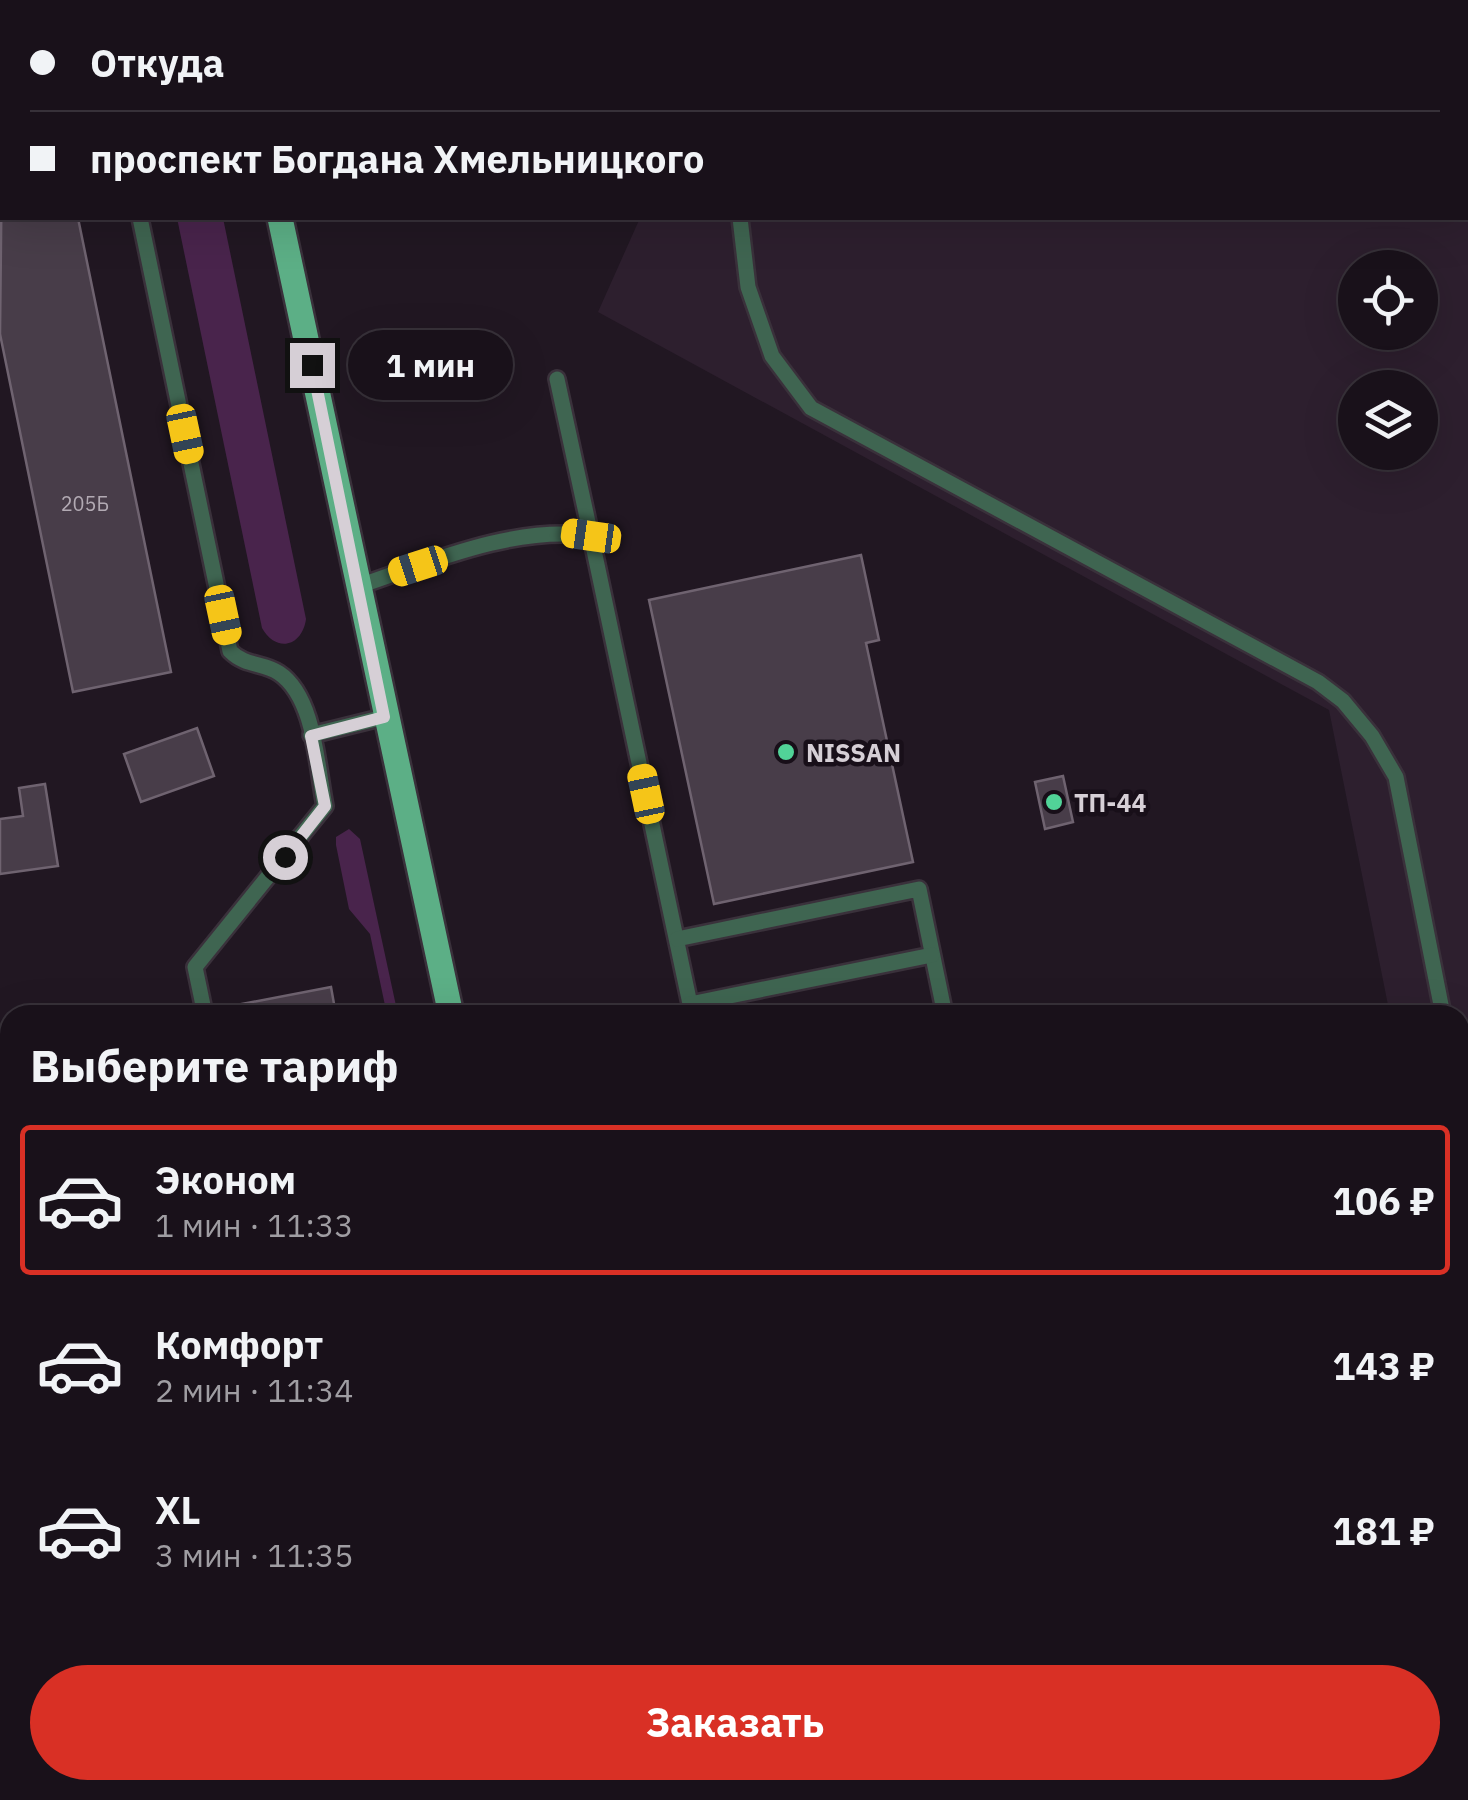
<!DOCTYPE html>
<html lang="ru">
<meta charset="utf-8">
<style>
:root{--surface:#19111a;--page:#261f27;--text:#f1f3f6;--muted:#9f9da2;--line:#373139;--accent:#d93025}
body{margin:0;font-family:"IBM Plex Sans",sans-serif;background:var(--page);color:var(--text);height:100vh;display:flex;flex-direction:column;font-size:38px;white-space:nowrap}
*{box-sizing:border-box;margin:0}
p{font-size:32px;color:var(--muted)}
.icon{flex:none;width:55px;height:55px;fill:none;stroke:currentColor;stroke-width:2;stroke-linecap:round;stroke-linejoin:round}
.map{position:relative;flex:1;overflow:hidden}
.panel{position:absolute;left:0px;top:1005px;width:1470px;height:795px;display:flex;flex-direction:column;background:var(--surface);border-radius:30px 30px 0 0;box-shadow:0 10px 40px #0002,0 0 0 2px var(--line)}
.panel>*{flex:none}
.guide{position:absolute;left:0px;top:0px;width:1470px;height:220px;box-shadow:0 10px 40px #0002,0 0 0 2px var(--line);display:grid;align-content:center;height:220px;padding:0 30px;background:var(--surface)}
.controls{position:absolute;left:1338px;top:250px;display:grid;gap:20px}
.controls a{display:grid;place-items:center;width:100px;height:100px;border-radius:50%;background:var(--surface);box-shadow:0 10px 40px #0002,0 0 0 2px var(--line);font-size:50px}
.end{position:absolute;width:45px;height:45px;margin:-22px;border:12px solid #d6cfd6;background:#111;box-shadow:0 0 0 5px #111}
.from{border-radius:50%}
.bubble{position:absolute;height:70px;border-radius:35px;background:var(--surface);box-shadow:0 10px 40px #0002,0 0 0 2px var(--line);font-size:32px;font-weight:700;line-height:70px;text-align:center}
.car{position:absolute;width:30px;height:60px;margin:-30px -15px;border-radius:12px;box-shadow:0 0 8px 2px #0007;background:linear-gradient(#f5c518 24%,#345 0 40%,#f5c518 0 76%,#345 0 86%,#f5c518 0)}
.guide b{display:flex;align-items:center;gap:35px;height:95px;font-size:38px}
.guide b+b{border-top:2px solid var(--line)}
.guide i{width:25px;height:25px;background:var(--text)}
ul{padding:0;list-style:none}
li{display:flex;align-items:center;gap:30px;height:150px;margin:0 20px 15px;padding:0 10px;border:5px solid transparent;border-radius:10px}
li div{flex:1}
li b{display:block;font-size:38px}
li em{font-style:normal;font-weight:700}
li.active{border-color:var(--accent)}
li>.icon{width:90px;height:90px;stroke-width:1.5}
h2{padding:0 30px;font-size:45px;line-height:120px}
.primary-button{display:flex;gap:20px;margin-top:auto;padding:20px 30px}
.primary-button a{flex:1;height:115px;border-radius:60px;background:var(--accent);color:#fff;font-size:40px;font-weight:700;line-height:115px;text-align:center}
.map>svg:first-child{display:block}
.built{fill:#2d1f2e;fill-rule:evenodd}
.green{fill:#49244c}
.building{fill:#483d49;stroke:#6f6370;stroke-width:2.5}
.lines{fill:none;stroke-linecap:round;stroke-linejoin:round}
.lane-casing{stroke:#3a313b;stroke-width:20}
.street-casing{stroke:#3a313b;stroke-width:30}
.primary-casing{stroke:#3a313b;stroke-width:30}
.lane{stroke:#3f6551;stroke-width:15}
.street{stroke:#3f6551;stroke-width:25}
.primary{stroke:#5caf86;stroke-width:25}
.route{stroke:#d6cfd6;stroke-width:12}
.poi-dot{fill:#51d398;stroke:#180f19;stroke-width:4}
.labels{text-anchor:middle;dominant-baseline:central;stroke-width:9;stroke-linejoin:round;paint-order:stroke}
.number-label{font-size:20px;fill:#b2aab3}
.poi-label{font-size:25px;font-weight:bold;fill:#d6cfd6;stroke:#180f19;text-anchor:start}
</style>
<div class="map">
<svg width="1468" height="1800" viewBox="0 0 1468 1800">
<rect width="100%" height="100%" fill="#211722"/>
<path class="built" d="M738 0H1468V1423L1460 1381V1015H1390L1329 710 598 312 640 218H1468V2ZM1355 268H1420V332H1355ZM1355 388H1420V452H1355Z"/>
<g class="green">
<path d="M177 218H223L306 619C302 647 276 653 262 628Z"/>
<polygon points="349,829 360,839 398,1015 387,1015 370,934 349,909 336,845 336,837"/>
</g>
<g class="building">
<polygon points="2,147 2,218 78,218 171,672 73,692 0,334"/>
<polygon points="861,555 879,640 866,643 913,862 714,904 649,600"/>
<polygon points="197,728 214,776 141,802 124,754"/>
<polygon points="1063,776 1073,822 1045,829 1035,782"/>
<polygon points="45,784 58,866 0,874 0,819 23,816 19,788"/>
<polygon points="331,987 336,1015 228,1015 226,1007"/>
<polygon points="79,1790 218,1790 220,1800 64,1800"/>
<polygon points="910,1790 1333,1790 1335,1798 915,1800"/>
</g>
<g class="lines">
<defs>
<g id="lane">
<polyline points="758,0 758,2"/>
<path d="M140 218 230 651C246 667 263 662 279 673 315 697 317 767 325 806L195 967 205 1015"/>
<polyline points="740,218 748,287 772,356 811,408 1318,682 1343,701 1372,736 1396,777 1443,1015"/>
<polyline points="557,379 591,536"/>
<path d="M359 586C430 562 515 525 591 536L690 1004 689 1015"/>
<polyline points="311,735 384,717"/>
<polyline points="677,939 919,889 945,1015"/>
<polyline points="690,1004 932,955"/>
<polyline points="1460,1109 1468,1151"/>
<polyline points="863,1790 865,1800"/>
<polyline points="677,1800 700,1800"/>
</g>
<polyline id="street" points="403,1800 411,1790"/>
<g id="primary">
<polyline points="234,0 234,2"/>
<polyline points="280,218 451,1015"/>
<polyline points="620,1790 622,1800"/>
</g>
</defs>
<use href="#lane" class="lane-casing"/>
<use href="#street" class="street-casing"/>
<use href="#primary" class="primary-casing"/>
<use href="#lane" class="lane"/>
<use href="#street" class="street"/>
<use href="#primary" class="primary"/>
</g>
<g class="lines">
<polyline class="route" points="285,857 325,806 311,736 384,717 312,365"/>
</g>
<g class="poi-dot">
<circle cx="786" cy="752" r="10"/>
<circle cx="1054" cy="802" r="10"/>
</g>
<g class="labels">
<g class="number-label">
<text x="85" y="503">205Б</text>
</g>
<g class="poi-label">
<text x="806" y="752">NISSAN</text>
<text x="1074" y="802">ТП-44</text>
</g>
</g>
</svg>
<div class="controls">
<a><svg class="icon" aria-label="locate" viewBox="0 0 24 24"><circle cx="12" cy="12" r="6"/><path d="M12 2v4M12 18v4M2 12h4M18 12h4"/></svg></a>
<a><svg class="icon" aria-label="layers" viewBox="0 0 24 24"><path d="M12 4l9 5-9 5-9-5zM3 14l9 5 9-5"/></svg></a>
</div>
<i class="end from" style="left:285px;top:857px"></i>
<i class="end" style="left:312px;top:365px"></i>
<div class="bubble" style="left:348px;top:330px;width:165px">1 мин</div>
<i class="car" style="left:185px;top:434px;rotate:168deg"></i>
<i class="car" style="left:591px;top:536px;rotate:278deg"></i>
<i class="car" style="left:418px;top:566px;rotate:252deg"></i>
<i class="car" style="left:223px;top:615px;rotate:168deg"></i>
<i class="car" style="left:646px;top:794px;rotate:348deg"></i>
<div class="guide">
<b><i class="from"></i>Откуда</b>
<b><i></i>проспект Богдана Хмельницкого</b>
</div>
<section class="panel">
<h2>Выберите тариф</h2>
<ul>
<li class="active"><svg class="icon" aria-label="car" viewBox="0 0 24 24"><path d="M5 17H2v-5l4-1 3-4h7l3 4 3 1v5h-3M9 17h6M6 11h13"/><circle cx="7" cy="17" r="2"/><circle cx="17" cy="17" r="2"/></svg><div><b>Эконом</b><p>1 мин · 11:33</p></div><em>106 ₽</em></li>
<li><svg class="icon" aria-label="car" viewBox="0 0 24 24"><path d="M5 17H2v-5l4-1 3-4h7l3 4 3 1v5h-3M9 17h6M6 11h13"/><circle cx="7" cy="17" r="2"/><circle cx="17" cy="17" r="2"/></svg><div><b>Комфорт</b><p>2 мин · 11:34</p></div><em>143 ₽</em></li>
<li><svg class="icon" aria-label="car" viewBox="0 0 24 24"><path d="M5 17H2v-5l4-1 3-4h7l3 4 3 1v5h-3M9 17h6M6 11h13"/><circle cx="7" cy="17" r="2"/><circle cx="17" cy="17" r="2"/></svg><div><b>XL</b><p>3 мин · 11:35</p></div><em>181 ₽</em></li>
</ul>
<div class="primary-button"><a>Заказать</a></div>
</section>
</div>
